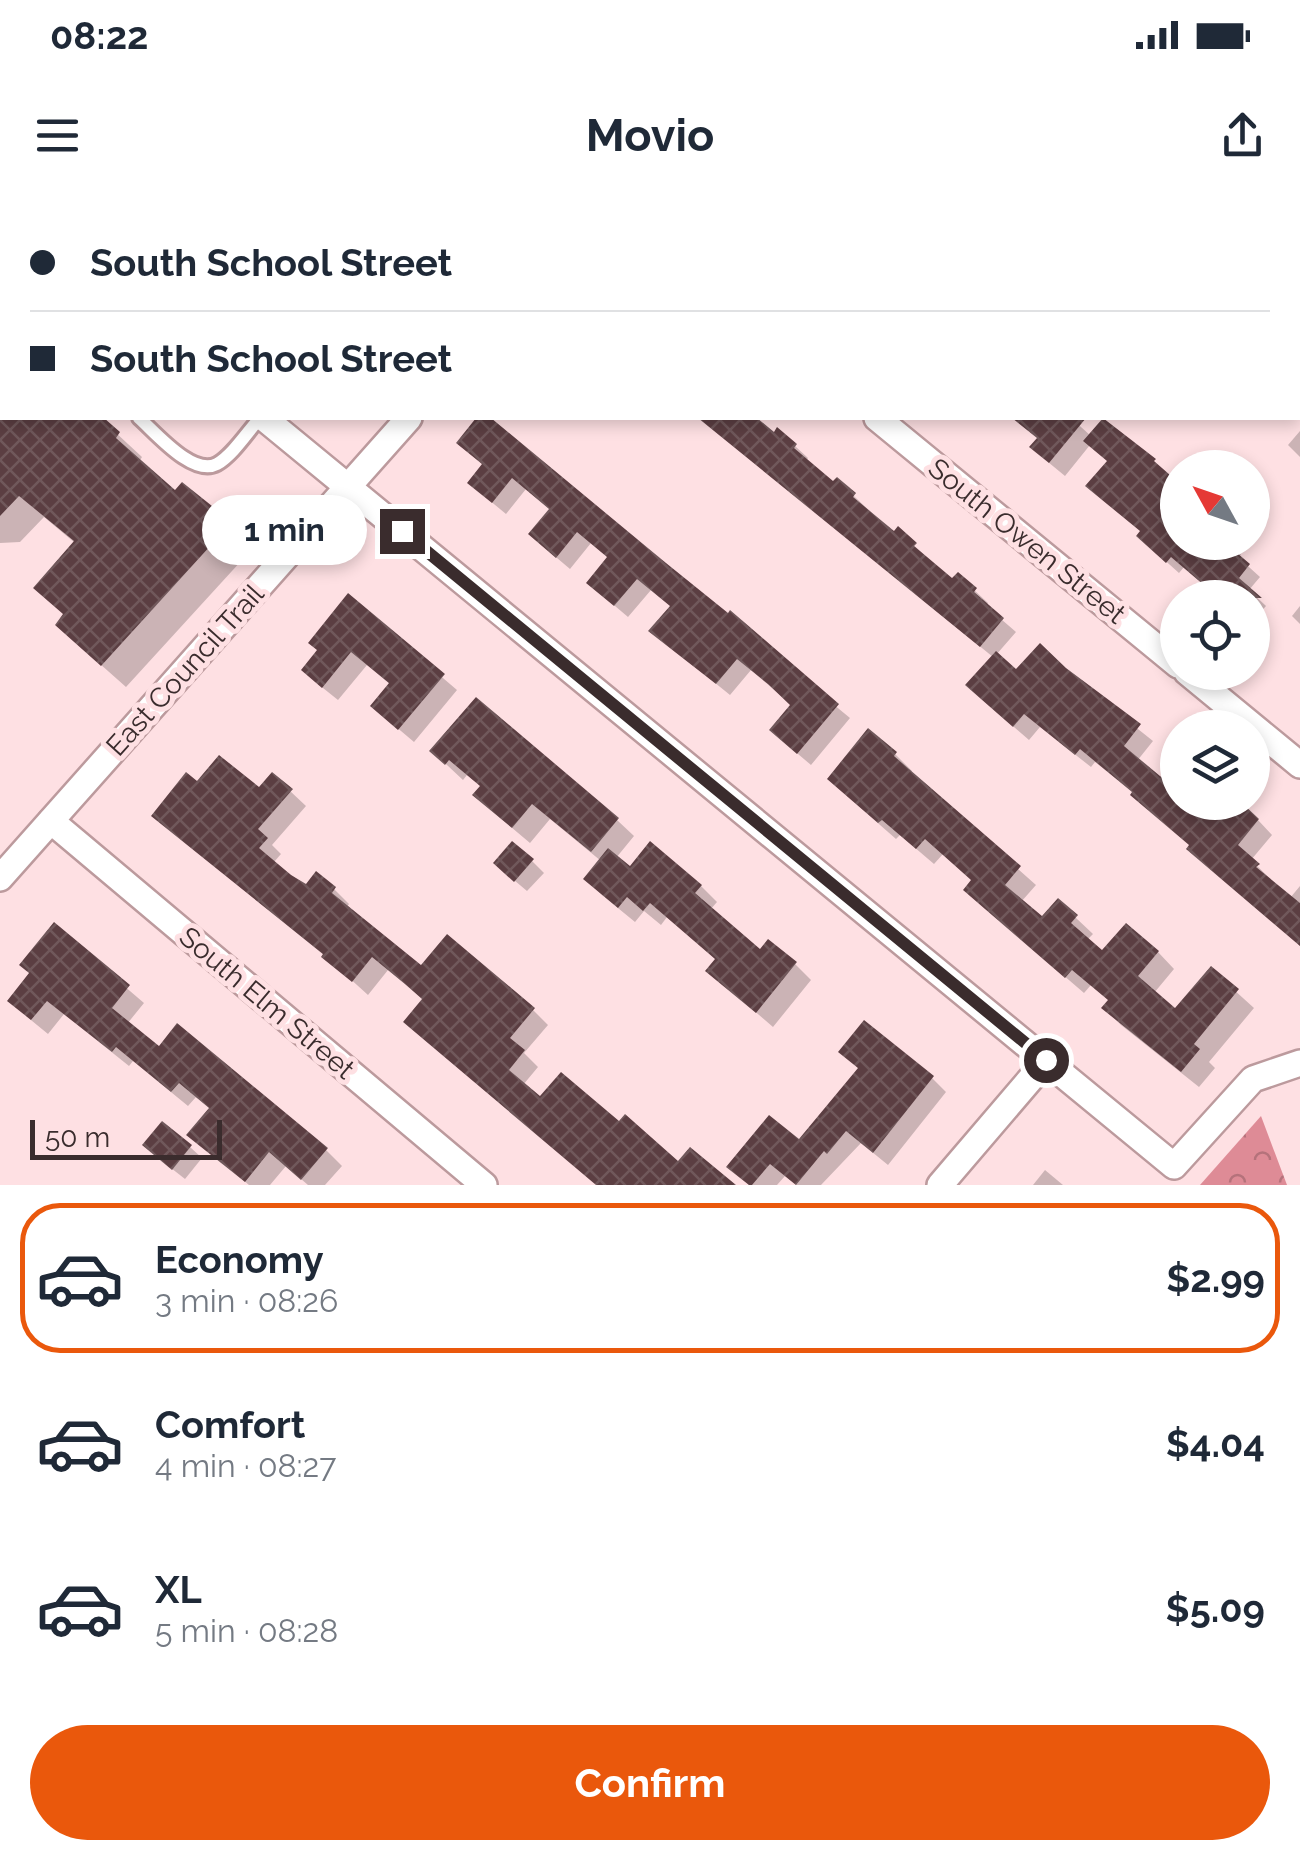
<!DOCTYPE html>
<meta charset="utf-8">
<style>
:root{--surface:#fff;--page:#f2f2f3;--text:#1f2937;--muted:#747a83;--line:#e0e1e3;--accent:#ea580c}
body{margin:0;font-family:Raleway,sans-serif;background:var(--page);color:var(--text);height:100vh;display:flex;flex-direction:column;font-size:38px;white-space:nowrap}
*{box-sizing:border-box;margin:0}
p{font-size:32px;color:var(--muted)}
.icon{flex:none;width:55px;height:55px;fill:none;stroke:currentColor;stroke-width:2;stroke-linecap:round;stroke-linejoin:round}
.map{position:relative;height:985px;overflow:hidden}
.sheet{display:flex;flex-direction:column;background:var(--surface);flex:1}
.sheet>*{flex:none}
.hud{position:absolute;left:0px;top:0px;width:1300px;height:220px;box-shadow:0 5px 15px #0003;display:grid;align-content:center;height:220px;padding:0 30px;background:var(--surface)}
.needle{width:65px;rotate:310deg}
.fabs{position:absolute;left:1160px;top:250px;display:grid;gap:20px}
.fabs a{display:grid;place-items:center;width:110px;height:110px;border-radius:50%;background:var(--surface);box-shadow:0 5px 15px #0003;font-size:50px}
.scale{position:absolute;left:30px;bottom:25px;width:192px;box-sizing:border-box;padding-left:10px;border:5px solid #3a2c2d;border-top:0;font-size:28px;line-height:35px;white-space:nowrap;color:#3a2c2d;-webkit-text-stroke:8px #fee0e3;paint-order:stroke}
.end{position:absolute;width:45px;height:45px;margin:-22px;border:12px solid #3a2c2d;background:#fff;box-shadow:0 0 0 5px #fff}
.from{border-radius:50%}
.bubble{position:absolute;height:70px;border-radius:35px;background:var(--surface);box-shadow:0 5px 15px #0003;font-size:32px;font-weight:700;line-height:70px;text-align:center}
.hud b{display:flex;align-items:center;gap:35px;height:95px;font-size:38px}
.hud b+b{border-top:2px solid var(--line)}
.hud i{width:25px;height:25px;background:var(--text)}
ul{padding:18px 0 0;list-style:none}
li{display:flex;align-items:center;gap:30px;height:150px;margin:0 20px 15px;padding:0 10px;border:5px solid transparent;border-radius:40px}
li div{flex:1}
li b{display:block;font-size:38px}
li em{font-style:normal;font-weight:700}
li.on{border-color:var(--accent)}
li>.icon{width:90px;height:90px;stroke-width:1.5}
.cta{display:flex;gap:20px;margin-top:auto;padding:20px 30px}
.cta a{flex:1;height:115px;border-radius:60px;background:var(--accent);color:#fff;font-size:40px;font-weight:700;line-height:115px;text-align:center}
.status{display:flex;justify-content:space-between;align-items:center;height:70px;padding:0 50px;background:var(--surface);direction:ltr}
.status svg{height:28px;fill:currentColor}
header{display:flex;justify-content:space-between;align-items:center;height:130px;padding:0 30px;background:var(--surface);font-size:45px;font-weight:700}
.map>svg:first-child{display:block}
.forest{fill:url(#forest-crowns)}
.shadow{fill:#0003}
.building{fill:url(#building-cross-hatch)}
.lines{fill:none;stroke-linecap:round;stroke-linejoin:round}
.lane-casing{stroke:#bc9a9d;stroke-width:18}
.street-casing{stroke:#bc9a9d;stroke-width:30}
.lane{stroke:#fff;stroke-width:12}
.street{stroke:#fff;stroke-width:25}
.route{stroke:#3a2c2d;stroke-width:12}
.labels{text-anchor:middle;dominant-baseline:central;stroke-width:10;stroke-linejoin:round;paint-order:stroke}
.street-label{font-size:28px;fill:#3a2c2d;stroke:#fee0e3}
</style>
<div class="status"><b>08:22</b><svg viewBox="0 0 49 12"><path d="M0 12V9h3v3zM5 12V6h3v6zM10 12V3h3v9zM15 12V0h3v12zM26 1h20v11H26zM47 4h2v5h-2z"/></svg></div>
<header><svg class="icon" aria-label="menu" viewBox="0 0 24 24"><path d="M4 6h16M4 12h16M4 18h16"/></svg>Movio<svg class="icon" aria-label="share" viewBox="0 0 24 24"><path d="M12 15V3M7 8l5-5 5 5M5 13v7h14v-7"/></svg></header>
<div class="map">
<svg width="1300" height="985" viewBox="0 0 1300 985">
<defs>
<pattern id="forest-crowns" width="20" height="18" patternUnits="userSpaceOnUse" patternTransform="scale(2.5)"><rect width="20" height="18" fill="#de8b96"/><path d="M2 6a3 3 0 1 1 6 0M12 15a3 3 0 1 1 6 0" fill="none" stroke="#b5727b"/></pattern>
<pattern id="building-cross-hatch" width="8" height="8" patternUnits="userSpaceOnUse" patternTransform="scale(2.5)"><rect width="8" height="8" fill="#5b3e42"/><path d="M0 0l8 8M0 8l8-8" fill="none" stroke="#70585b"/></pattern>
</defs>
<rect width="100%" height="100%" fill="#fee0e3"/>
<polygon class="forest" points="1261,916 1287,985 1200,985"/>
<g class="shadow">
<polygon points="126,0 219,0 222,2 129,2"/>
<polygon points="414,0 499,0 502,2 417,2"/>
<polygon points="729,0 829,0 832,2 732,2"/>
<polygon points="1023,0 1117,0 1120,2 1026,2"/>
<polygon points="0,153 2,153 2,218 100,218 142,257 139,262 176,293 230,324 253,348 126,487 82,448 65,416 75,343 44,317 20,342 0,343"/>
<polygon points="1298,158 1300,160 1300,216 1298,214"/>
<polygon points="480,218 486,218 850,518 811,565 785,543 793,506 751,470 730,495 651,431 672,407 651,390 628,417 602,395 610,358 591,343 570,369 544,347 551,310 526,289 506,314 483,295 484,266 459,243"/>
<polygon points="700,218 753,218 774,235 795,246 808,258 806,261 834,284 837,280 894,334 898,330 952,382 958,375 988,403 986,406 1016,432 996,455 1017,473 1064,470 1153,541 1137,561 1173,590 1178,585 1178,602 1258,620 1272,635 1251,660 1290,698 1300,686 1300,746 1134,593 1095,562 1091,567 1040,527 1029,540 983,500 993,457"/>
<polygon points="1013,218 1071,218 1091,236 1178,342 1229,342 1241,354 1239,358 1260,377 1249,390 1266,406 1252,422 1252,398 1216,398 1218,395 1184,367 1179,373 1151,348 1109,262 1090,245 1065,276 1048,262 1039,239"/>
<polygon points="1300,231 1300,257 1288,245"/>
<polygon points="348,397 457,490 414,542 388,520 391,485 367,465 338,500 318,484 319,451"/>
<polygon points="1300,406 1300,424 1292,416"/>
<polygon points="432,551 617,620 634,636 616,658 630,669 701,686 717,702 710,710 760,753 795,764 811,780 773,827 708,771 717,760 667,717 661,725 644,711 635,722 602,695 586,679 601,661 550,619 530,643 492,611 482,587 467,575 463,580"/>
<polygon points="895,554 912,571 910,573 1036,685 1021,702 1042,720 1058,701 1093,734 1087,740 1103,754 1158,752 1174,769 1154,793 1176,811 1211,769 1254,808 1209,862 1215,868 1199,887 1121,825 1104,808 1110,801 1091,785 1084,793 983,706 974,681 943,654 934,664 900,635 896,639 847,596"/>
<polygon points="273,575 306,606 272,645 281,654 274,662 307,687 334,689 349,704 346,708 421,768 533,810 548,825 524,853 538,867 523,885 541,899 619,924 678,964 731,985 597,985 424,800 388,770 368,795 325,756 170,630 198,585 260,591"/>
<polygon points="532,661 544,673 527,691 508,675"/>
<polygon points="54,726 144,803 127,824 159,850 178,827 326,950 342,966 325,985 308,985 286,966 270,985 249,985 189,935 211,909 196,897 188,906 133,861 129,866 64,814 48,834 26,816 32,774"/>
<polygon points="841,852 932,878 946,892 888,965 861,943 821,985 796,985 785,976 777,985 749,985 744,980 799,943 860,870"/>
<polygon points="190,947 202,958 185,979 157,957"/>
<polygon points="1045,970 1063,985 1033,985"/>
</g>
<g class="building">
<polygon points="0,218 104,218 120,232 116,238 175,290 182,282 232,322 101,466 55,425 63,414 33,388 74,341 19,296 0,316"/>
<polygon points="476,218 491,218 666,363 728,413 730,410 839,504 797,554 769,530 790,505 768,484 737,459 716,484 648,431 670,406 637,379 614,406 586,383 607,357 577,332 556,358 528,334 549,309 512,278 492,303 467,283 482,264 456,243"/>
<polygon points="698,218 757,218 774,232 777,227 797,244 794,248 833,281 837,277 856,293 853,297 894,331 898,326 917,343 914,346 952,378 958,372 977,388 974,392 1004,418 980,447"/>
<polygon points="1012,218 1086,218 1049,263 1029,247 1037,238"/>
<polygon points="1103,218 1156,259 1154,261 1178,282 1178,342 1224,342 1250,364 1239,378 1262,398 1219,398 1171,357 1166,363 1136,336 1140,331 1085,286 1107,261 1083,241"/>
<polygon points="348,393 445,474 398,530 370,506 389,483 351,452 322,488 301,470 317,450 308,443"/>
<polygon points="1040,443 1066,468 1141,524 1124,546 1178,591 1178,602 1241,602 1259,619 1238,645 1260,664 1256,667 1300,703 1300,746 1186,649 1189,645 1130,595 1132,592 1080,549 1075,555 1024,514 1013,527 965,485 996,451 1016,469"/>
<polygon points="476,497 619,618 591,652 532,604 512,628 472,595 480,586 449,560 445,565 429,551"/>
<polygon points="868,528 897,552 894,556 1021,666 1005,685 1042,716 1058,698 1078,715 1071,723 1102,750 1126,723 1159,751 1138,776 1175,808 1211,766 1239,789 1194,844 1200,849 1181,872 1101,808 1108,800 1072,770 1065,778 963,690 971,680 925,639 916,649 882,620 878,623 827,579"/>
<polygon points="219,555 259,587 272,572 293,589 258,629 268,638 259,648 291,675 306,684 316,671 336,687 332,693 421,765 447,734 535,808 510,838 525,850 509,870 540,896 561,872 619,921 625,914 678,961 690,947 736,985 596,985 403,822 422,799 405,784 372,757 352,782 321,757 323,754 151,616 186,572 197,581"/>
<polygon points="512,641 534,659 514,682 493,663"/>
<polygon points="650,641 702,685 695,693 760,749 768,739 797,762 756,813 705,771 715,759 650,703 643,711 627,697 618,708 583,679 608,648 630,666"/>
<polygon points="54,722 130,785 112,808 159,846 177,823 328,948 301,980 269,952 245,982 186,935 209,908 179,883 171,892 116,847 112,852 47,801 31,820 7,801 29,773 19,765"/>
<polygon points="864,820 934,876 873,953 846,931 827,954 824,951 796,985 770,964 752,985 749,985 726,967 769,915 799,939 858,868 838,852"/>
<polygon points="162,921 192,945 172,970 142,945"/>
</g>
<g class="lines">
<defs>
<path id="lane" d="M139 218C156 233 193 277 217 264 233 255 248 231 260 218"/>
<g id="street">
<polyline points="612,0 615,2"/>
<polyline points="1223,0 1226,2"/>
<polyline points="0,2 2,4"/>
<polyline points="1298,62 1300,64"/>
<polyline points="264,218 1174,966 1253,879 1300,863"/>
<polyline points="877,218 1178,465"/>
<polyline points="1187,472 1300,565"/>
<polyline points="51,621 484,985"/>
<polyline points="0,678 409,218"/>
<polyline points="940,985 1046,861"/>
</g>
</defs>
<use href="#lane" class="lane-casing"/>
<use href="#street" class="street-casing"/>
<use href="#lane" class="lane"/>
<use href="#street" class="street"/>
</g>
<g class="lines">
<polyline class="route" points="402,331 1046,860"/>
</g>
<g class="labels">
<g class="street-label">
<text transform="translate(1027 341) rotate(39)">South Owen Street</text>
<text transform="translate(185 470) rotate(-48)">East Council Trail</text>
<text transform="translate(267 803) rotate(40)">South Elm Street</text>
</g>
</g>
</svg>
<div class="fabs">
<a><svg class="needle" viewBox="-14 -14 28 28"><path d="M0-13l5 13h-10z" fill="#e53935"/><path d="M0 13l5-13h-10z" fill="#747a83"/></svg></a>
<a><svg class="icon" aria-label="locate" viewBox="0 0 24 24"><circle cx="12" cy="12" r="6"/><path d="M12 2v4M12 18v4M2 12h4M18 12h4"/></svg></a>
<a><svg class="icon" aria-label="layers" viewBox="0 0 24 24"><path d="M12 4l9 5-9 5-9-5zM3 14l9 5 9-5"/></svg></a>
</div>
<div class="scale">50 m</div>
<i class="end from" style="left:1046px;top:860px"></i>
<i class="end" style="left:402px;top:331px"></i>
<div class="bubble" style="left:202px;top:295px;width:165px">1 min</div>
<div class="hud">
<b><i class="from"></i>South School Street</b>
<b><i></i>South School Street</b>
</div>
</div>
<section class="sheet">
<ul>
<li class="on"><svg class="icon" aria-label="car" viewBox="0 0 24 24"><path d="M5 17H2v-5l4-1 3-4h7l3 4 3 1v5h-3M9 17h6M6 11h13"/><circle cx="7" cy="17" r="2"/><circle cx="17" cy="17" r="2"/></svg><div><b>Economy</b><p>3 min · 08:26</p></div><em>$2.99</em></li>
<li><svg class="icon" aria-label="car" viewBox="0 0 24 24"><path d="M5 17H2v-5l4-1 3-4h7l3 4 3 1v5h-3M9 17h6M6 11h13"/><circle cx="7" cy="17" r="2"/><circle cx="17" cy="17" r="2"/></svg><div><b>Comfort</b><p>4 min · 08:27</p></div><em>$4.04</em></li>
<li><svg class="icon" aria-label="car" viewBox="0 0 24 24"><path d="M5 17H2v-5l4-1 3-4h7l3 4 3 1v5h-3M9 17h6M6 11h13"/><circle cx="7" cy="17" r="2"/><circle cx="17" cy="17" r="2"/></svg><div><b>XL</b><p>5 min · 08:28</p></div><em>$5.09</em></li>
</ul>
<div class="cta"><a>Confirm</a></div>
</section>
